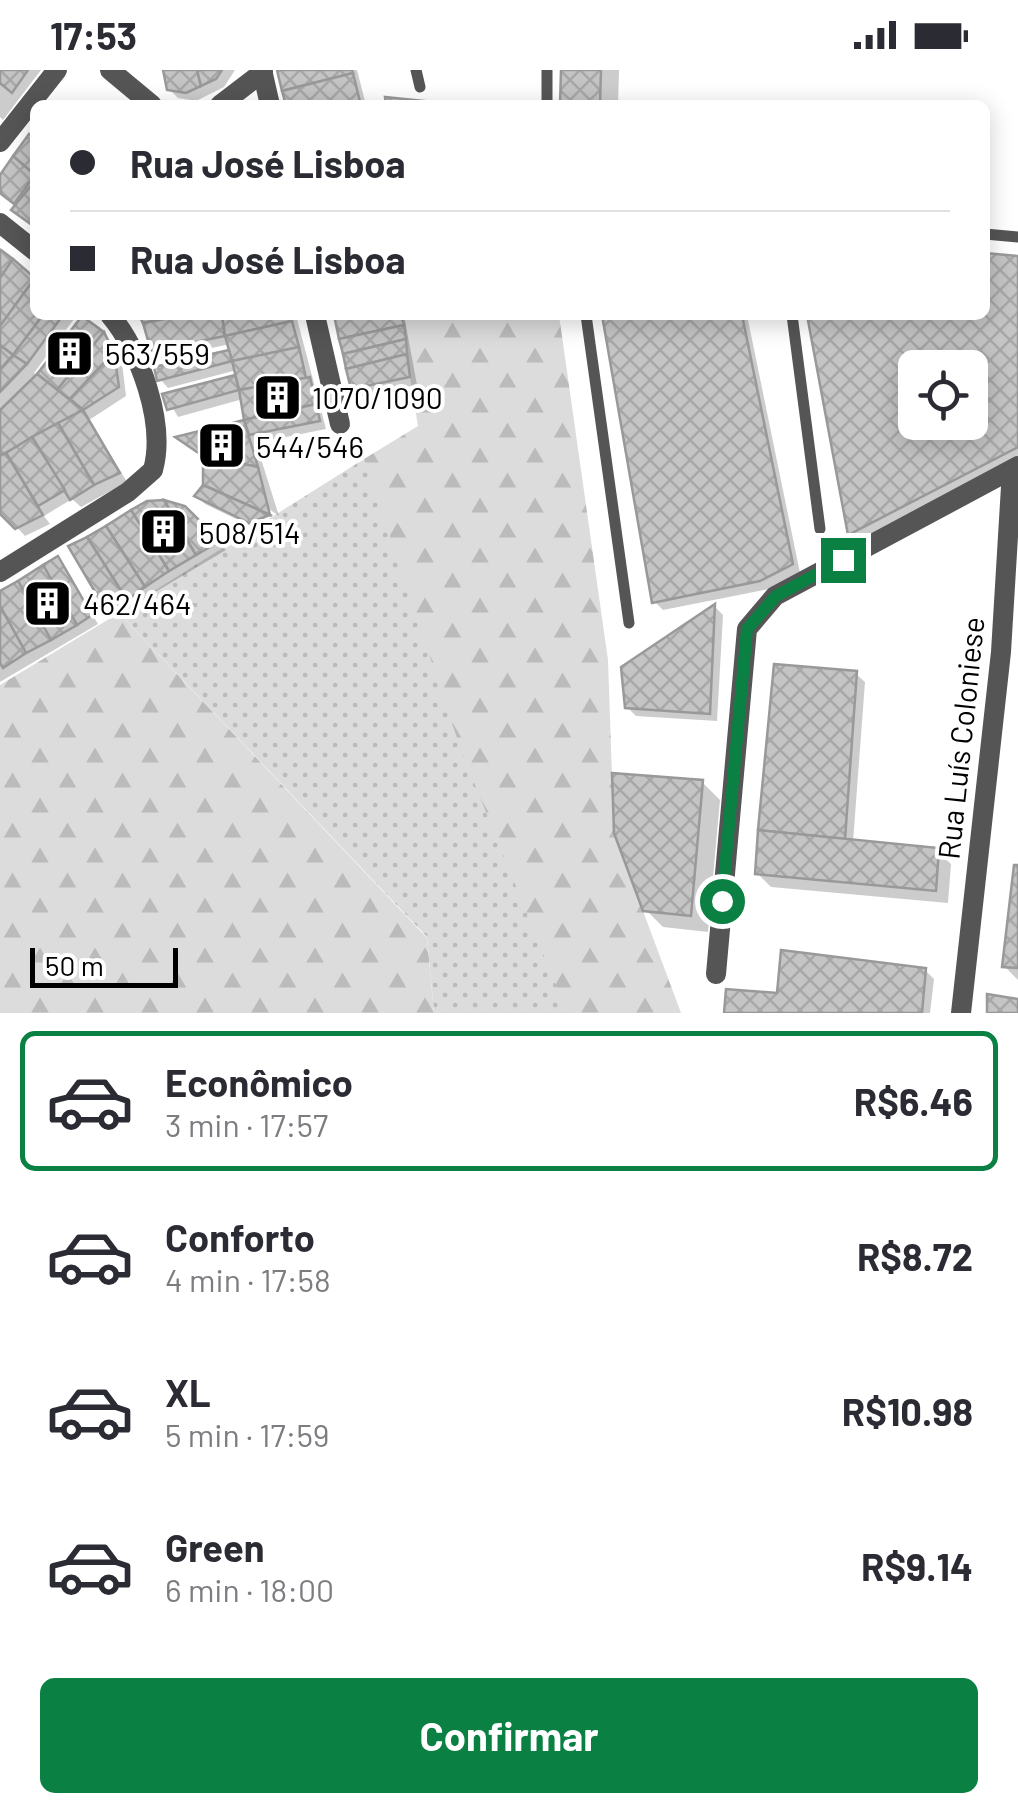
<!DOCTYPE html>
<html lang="pt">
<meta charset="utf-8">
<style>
:root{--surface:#fff;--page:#f2f2f3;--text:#2b2b33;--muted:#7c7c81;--line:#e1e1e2;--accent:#0b8043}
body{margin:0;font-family:Barlow,sans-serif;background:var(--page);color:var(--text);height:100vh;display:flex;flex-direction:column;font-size:38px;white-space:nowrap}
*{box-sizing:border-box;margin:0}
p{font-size:32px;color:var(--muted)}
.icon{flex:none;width:55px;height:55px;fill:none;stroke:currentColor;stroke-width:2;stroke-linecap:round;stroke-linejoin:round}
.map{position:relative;height:943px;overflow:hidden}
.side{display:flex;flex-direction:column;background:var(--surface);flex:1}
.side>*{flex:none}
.hud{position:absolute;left:30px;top:30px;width:960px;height:220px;border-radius:15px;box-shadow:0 5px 25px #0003;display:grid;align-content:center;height:220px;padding:0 40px;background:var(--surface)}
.buttons{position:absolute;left:898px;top:280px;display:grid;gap:20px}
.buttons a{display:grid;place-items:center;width:90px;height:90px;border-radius:15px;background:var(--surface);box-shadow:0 5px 25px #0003;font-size:50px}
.scale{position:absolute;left:30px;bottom:25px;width:148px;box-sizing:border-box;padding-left:10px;border:5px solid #000;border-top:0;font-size:28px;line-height:35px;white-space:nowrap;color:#000;-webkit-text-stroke:8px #fff;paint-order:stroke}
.end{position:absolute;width:45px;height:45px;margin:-22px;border:12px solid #0b8043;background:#fff;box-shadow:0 0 0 5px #fff}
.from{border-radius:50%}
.hud b{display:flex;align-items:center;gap:35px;height:95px;font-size:38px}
.hud b+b{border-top:2px solid var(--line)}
.hud i{width:25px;height:25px;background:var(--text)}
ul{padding:18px 0 0;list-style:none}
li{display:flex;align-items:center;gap:30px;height:140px;margin:0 20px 15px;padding:0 20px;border:5px solid transparent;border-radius:15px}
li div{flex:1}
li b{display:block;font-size:38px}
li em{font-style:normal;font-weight:700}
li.active{border-color:var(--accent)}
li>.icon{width:90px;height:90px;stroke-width:1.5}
.primary-button{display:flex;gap:20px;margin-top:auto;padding:20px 40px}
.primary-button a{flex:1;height:115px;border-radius:15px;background:var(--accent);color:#fff;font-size:40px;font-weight:700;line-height:115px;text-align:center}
.status{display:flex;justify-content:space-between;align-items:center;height:70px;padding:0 50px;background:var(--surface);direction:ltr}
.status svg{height:28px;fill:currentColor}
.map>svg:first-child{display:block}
.grass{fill:url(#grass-dots)}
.forest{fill:url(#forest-firs)}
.shadow{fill:#0003;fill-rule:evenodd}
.building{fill:url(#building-cross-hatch);stroke:#999;stroke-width:2.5;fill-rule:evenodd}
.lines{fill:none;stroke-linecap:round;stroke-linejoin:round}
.service{stroke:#555;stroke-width:11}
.minor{stroke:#555;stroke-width:20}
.route{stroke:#0b8043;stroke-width:12}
.labels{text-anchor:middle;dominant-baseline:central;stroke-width:8;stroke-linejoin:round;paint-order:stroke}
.poi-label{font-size:30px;fill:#000;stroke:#fff;text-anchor:start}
.street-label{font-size:30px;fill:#000;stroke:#fff}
</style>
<div class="status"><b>17:53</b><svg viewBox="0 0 49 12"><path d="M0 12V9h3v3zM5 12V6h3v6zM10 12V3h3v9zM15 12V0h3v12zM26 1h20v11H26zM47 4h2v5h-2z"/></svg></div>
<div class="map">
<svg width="1018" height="943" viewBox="0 0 1018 943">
<defs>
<pattern id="grass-dots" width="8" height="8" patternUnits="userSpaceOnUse" patternTransform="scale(2.5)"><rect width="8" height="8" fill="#dcdcdc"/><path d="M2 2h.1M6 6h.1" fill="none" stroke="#bbb" stroke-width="1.8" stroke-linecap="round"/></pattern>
<pattern id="forest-firs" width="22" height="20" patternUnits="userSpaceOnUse" patternTransform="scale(2.5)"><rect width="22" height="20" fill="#dcdcdc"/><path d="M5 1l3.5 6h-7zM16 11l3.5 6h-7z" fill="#bbb"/></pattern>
<pattern id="building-cross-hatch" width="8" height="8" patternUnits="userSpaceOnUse" patternTransform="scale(2.5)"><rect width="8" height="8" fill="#c4c4c4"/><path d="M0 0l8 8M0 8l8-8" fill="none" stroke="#a7a7a7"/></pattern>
</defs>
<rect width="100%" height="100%" fill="#fff"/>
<polygon class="grass" points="364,389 574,943 434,943 427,867 119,543"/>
<g class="forest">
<polygon points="400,245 559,245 608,590 614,763 681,943 567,943 461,680 364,389 418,356"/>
<polygon points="119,543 427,868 434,943 0,943 0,615"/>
</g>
<g class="shadow">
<polygon points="0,0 41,0 3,50 0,47"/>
<polygon points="165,0 235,0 224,17 196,31 178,28 169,19"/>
<polygon points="278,0 357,0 366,35 286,35"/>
<polygon points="564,0 619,0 618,35 563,35"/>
<polygon points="35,61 35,158 14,140 17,135 4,123 1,108"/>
<path d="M985 185 1018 189V403L868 481 851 464 809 245H985ZM915 298H970V352H915Z"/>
<polygon points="0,186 35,210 35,245 77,245 34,303 38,306 102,264 122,293 126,326 89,350 127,412 81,437 72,429 44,446 50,454 25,466 0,439"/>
<polygon points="141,245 296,245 326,359 256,373 279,446 262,434 215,423 275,454 259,460 205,434 197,426 205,416 205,388 180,368 247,352 243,329 178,347 166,326 238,307 237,300 168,318 160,309 232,282 230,274 162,289 153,280"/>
<polygon points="336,245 404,245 417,315 362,326 353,317"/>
<polygon points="604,245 747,245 800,503 769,519 663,540 654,531"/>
<polygon points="184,439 226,480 115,546 107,538"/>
<polygon points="58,489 98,554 0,612 0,522"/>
<polygon points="715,537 723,545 717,651 636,646 627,637 624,598"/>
<polygon points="856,604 865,612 853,772 937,781 951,794 948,833 771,817 757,803"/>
<polygon points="702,712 720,730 708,862 663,857 645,839"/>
<polygon points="1018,798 1018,910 1004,896"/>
<polygon points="925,900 934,909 930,943 726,943 728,921 779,926"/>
</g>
<g class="building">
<polygon points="0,0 28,0 12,23 0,13"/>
<polygon points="163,0 197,0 201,16 186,23 167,20"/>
<polygon points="197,0 222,0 216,9 201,16"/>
<polygon points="277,0 352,0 353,3 282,21"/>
<polygon points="561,0 601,0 600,35 560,35"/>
<polygon points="353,3 360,32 286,35 282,21"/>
<polygon points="385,27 463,35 386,35"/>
<polygon points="29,64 35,68 35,105 13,86"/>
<polygon points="13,86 35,105 14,134 1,124 0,117 0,105"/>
<polygon points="35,111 35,151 32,155 11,140"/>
<polygon points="1,180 13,189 0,208 0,182"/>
<path d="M985 183 1018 186V377L848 465 807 245H985ZM915 298H970V352H915Z"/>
<polygon points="13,189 35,208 0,256 0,208"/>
<polygon points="35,208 35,245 43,245 13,285 0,275 0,256"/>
<polygon points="43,245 63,245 27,294 13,285"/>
<polygon points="139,245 186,245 143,253"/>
<polygon points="186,245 222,245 225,266 151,281 143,253"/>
<polygon points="222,245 291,245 292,251 225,266"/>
<polygon points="334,245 401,245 404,255 339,269"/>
<polygon points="602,245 742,245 793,494 760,511 652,533"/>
<polygon points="82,246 104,262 57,320 37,304"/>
<polygon points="292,251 299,277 232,291 225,266"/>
<polygon points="404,255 406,269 343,284 339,269"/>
<polygon points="104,262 114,282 70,329 57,320"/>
<polygon points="406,269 407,284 346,299 343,284"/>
<polygon points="0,275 13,285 0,300"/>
<polygon points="299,277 306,308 239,320 232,291"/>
<polygon points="229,280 232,291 157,311 154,297"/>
<polygon points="114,282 119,317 83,340 70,329"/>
<polygon points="407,284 410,307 351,319 346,299"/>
<polygon points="13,285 27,294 0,322 0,300"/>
<polygon points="37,304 83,340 0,386 0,340"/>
<polygon points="235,305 239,320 167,340 162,324"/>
<polygon points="310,307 316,334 244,350 239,320"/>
<polygon points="316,334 320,351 249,365 244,350"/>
<polygon points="83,340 120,403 94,415 58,353"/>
<polygon points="244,350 258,397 203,386 175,367"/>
<polygon points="58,353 94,415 70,430 32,367"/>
<polygon points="32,367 65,420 38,436 6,383"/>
<polygon points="6,383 43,445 15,459 0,444 0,386"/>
<polygon points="203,386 258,397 270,445 203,415"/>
<polygon points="203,415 270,445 249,453 194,426"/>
<polygon points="164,430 196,485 169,501 131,440 147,431"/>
<polygon points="164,430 185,436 220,471 196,485"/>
<polygon points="131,440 169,501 145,517 106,456"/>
<polygon points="106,456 145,517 127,530 87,467"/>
<polygon points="87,467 127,530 105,539 68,476"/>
<polygon points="58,486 92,545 77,555 43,495"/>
<polygon points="43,495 77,555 51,570 18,511"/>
<polygon points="18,511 51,570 26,583 0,536 0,521"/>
<polygon points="715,534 710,644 625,638 621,597"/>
<polygon points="0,536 26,583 3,598 0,593"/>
<polygon points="774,594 857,601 845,769 758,760"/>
<polygon points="612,703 703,710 691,846 643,841 614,763"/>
<polygon points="758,760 939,778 936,821 755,804"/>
<polygon points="1014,795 1018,795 1018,898 1002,897"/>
<polygon points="781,880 926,898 922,943 724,943 726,919 777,923"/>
<polygon points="987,924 1018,929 1018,943 987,943"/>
</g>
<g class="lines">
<g class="service">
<polyline points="416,0 420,17"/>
<polyline points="547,0 547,31"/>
<polyline points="985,164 1018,167"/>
<polyline points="586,245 629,553"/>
<polyline points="792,245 820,459"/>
</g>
<g class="minor">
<polyline points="110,0 152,35"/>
<polyline points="262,0 270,35"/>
<polyline points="220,35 263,2"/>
<polyline points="0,72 57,0"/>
<polyline points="0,153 35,181"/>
<polyline points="315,245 340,354"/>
<path d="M0 502 128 422 153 400C166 353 140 281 110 245"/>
<polyline points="716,904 747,559 775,526 1018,396"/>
<polyline points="961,943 1001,582 1012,400"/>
</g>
</g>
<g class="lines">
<polyline class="route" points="722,831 747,559 776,526 843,490"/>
</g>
<defs>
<symbol id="building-square" viewBox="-11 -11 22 22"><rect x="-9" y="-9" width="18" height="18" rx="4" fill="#000" stroke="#fff"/><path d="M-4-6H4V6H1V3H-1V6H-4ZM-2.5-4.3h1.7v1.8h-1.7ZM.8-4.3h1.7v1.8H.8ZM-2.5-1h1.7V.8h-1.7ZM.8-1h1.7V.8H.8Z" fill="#fff"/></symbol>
</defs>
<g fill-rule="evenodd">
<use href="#building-square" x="42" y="256" width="55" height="55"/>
<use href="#building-square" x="250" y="300" width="55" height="55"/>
<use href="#building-square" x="194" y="348" width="55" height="55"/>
<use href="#building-square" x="136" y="434" width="55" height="55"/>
<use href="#building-square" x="20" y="506" width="55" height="55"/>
</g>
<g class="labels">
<g class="poi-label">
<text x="105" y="283">563/559</text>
<text x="312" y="327">1070/1090</text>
<text x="256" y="376">544/546</text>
<text x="199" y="462">508/514</text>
<text x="83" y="533">462/464</text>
</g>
<g class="street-label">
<text transform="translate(960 668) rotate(-84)">Rua Luís Coloniese</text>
</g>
</g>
</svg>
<div class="buttons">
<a><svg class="icon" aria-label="locate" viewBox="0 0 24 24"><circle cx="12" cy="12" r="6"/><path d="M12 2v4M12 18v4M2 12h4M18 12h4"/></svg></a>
</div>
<div class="scale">50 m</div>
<i class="end from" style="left:722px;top:831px"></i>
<i class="end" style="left:843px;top:490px"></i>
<div class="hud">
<b><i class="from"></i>Rua José Lisboa</b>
<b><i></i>Rua José Lisboa</b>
</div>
</div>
<section class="side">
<ul>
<li class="active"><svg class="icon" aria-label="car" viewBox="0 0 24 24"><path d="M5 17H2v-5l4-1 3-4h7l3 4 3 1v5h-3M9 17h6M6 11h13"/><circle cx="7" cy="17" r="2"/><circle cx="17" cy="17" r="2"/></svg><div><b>Econômico</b><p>3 min · 17:57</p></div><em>R$6.46</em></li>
<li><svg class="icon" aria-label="car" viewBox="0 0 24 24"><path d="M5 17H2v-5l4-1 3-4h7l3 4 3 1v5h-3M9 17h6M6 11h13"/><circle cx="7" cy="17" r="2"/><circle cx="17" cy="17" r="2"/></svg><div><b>Conforto</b><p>4 min · 17:58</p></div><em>R$8.72</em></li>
<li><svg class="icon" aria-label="car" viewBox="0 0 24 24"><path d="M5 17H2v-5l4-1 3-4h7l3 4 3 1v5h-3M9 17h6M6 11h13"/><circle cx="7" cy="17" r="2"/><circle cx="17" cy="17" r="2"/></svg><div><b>XL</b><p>5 min · 17:59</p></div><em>R$10.98</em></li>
<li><svg class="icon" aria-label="car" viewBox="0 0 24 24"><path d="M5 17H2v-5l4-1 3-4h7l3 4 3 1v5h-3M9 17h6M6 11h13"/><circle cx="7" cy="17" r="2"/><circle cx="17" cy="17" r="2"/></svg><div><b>Green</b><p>6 min · 18:00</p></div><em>R$9.14</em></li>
</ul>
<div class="primary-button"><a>Confirmar</a></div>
</section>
